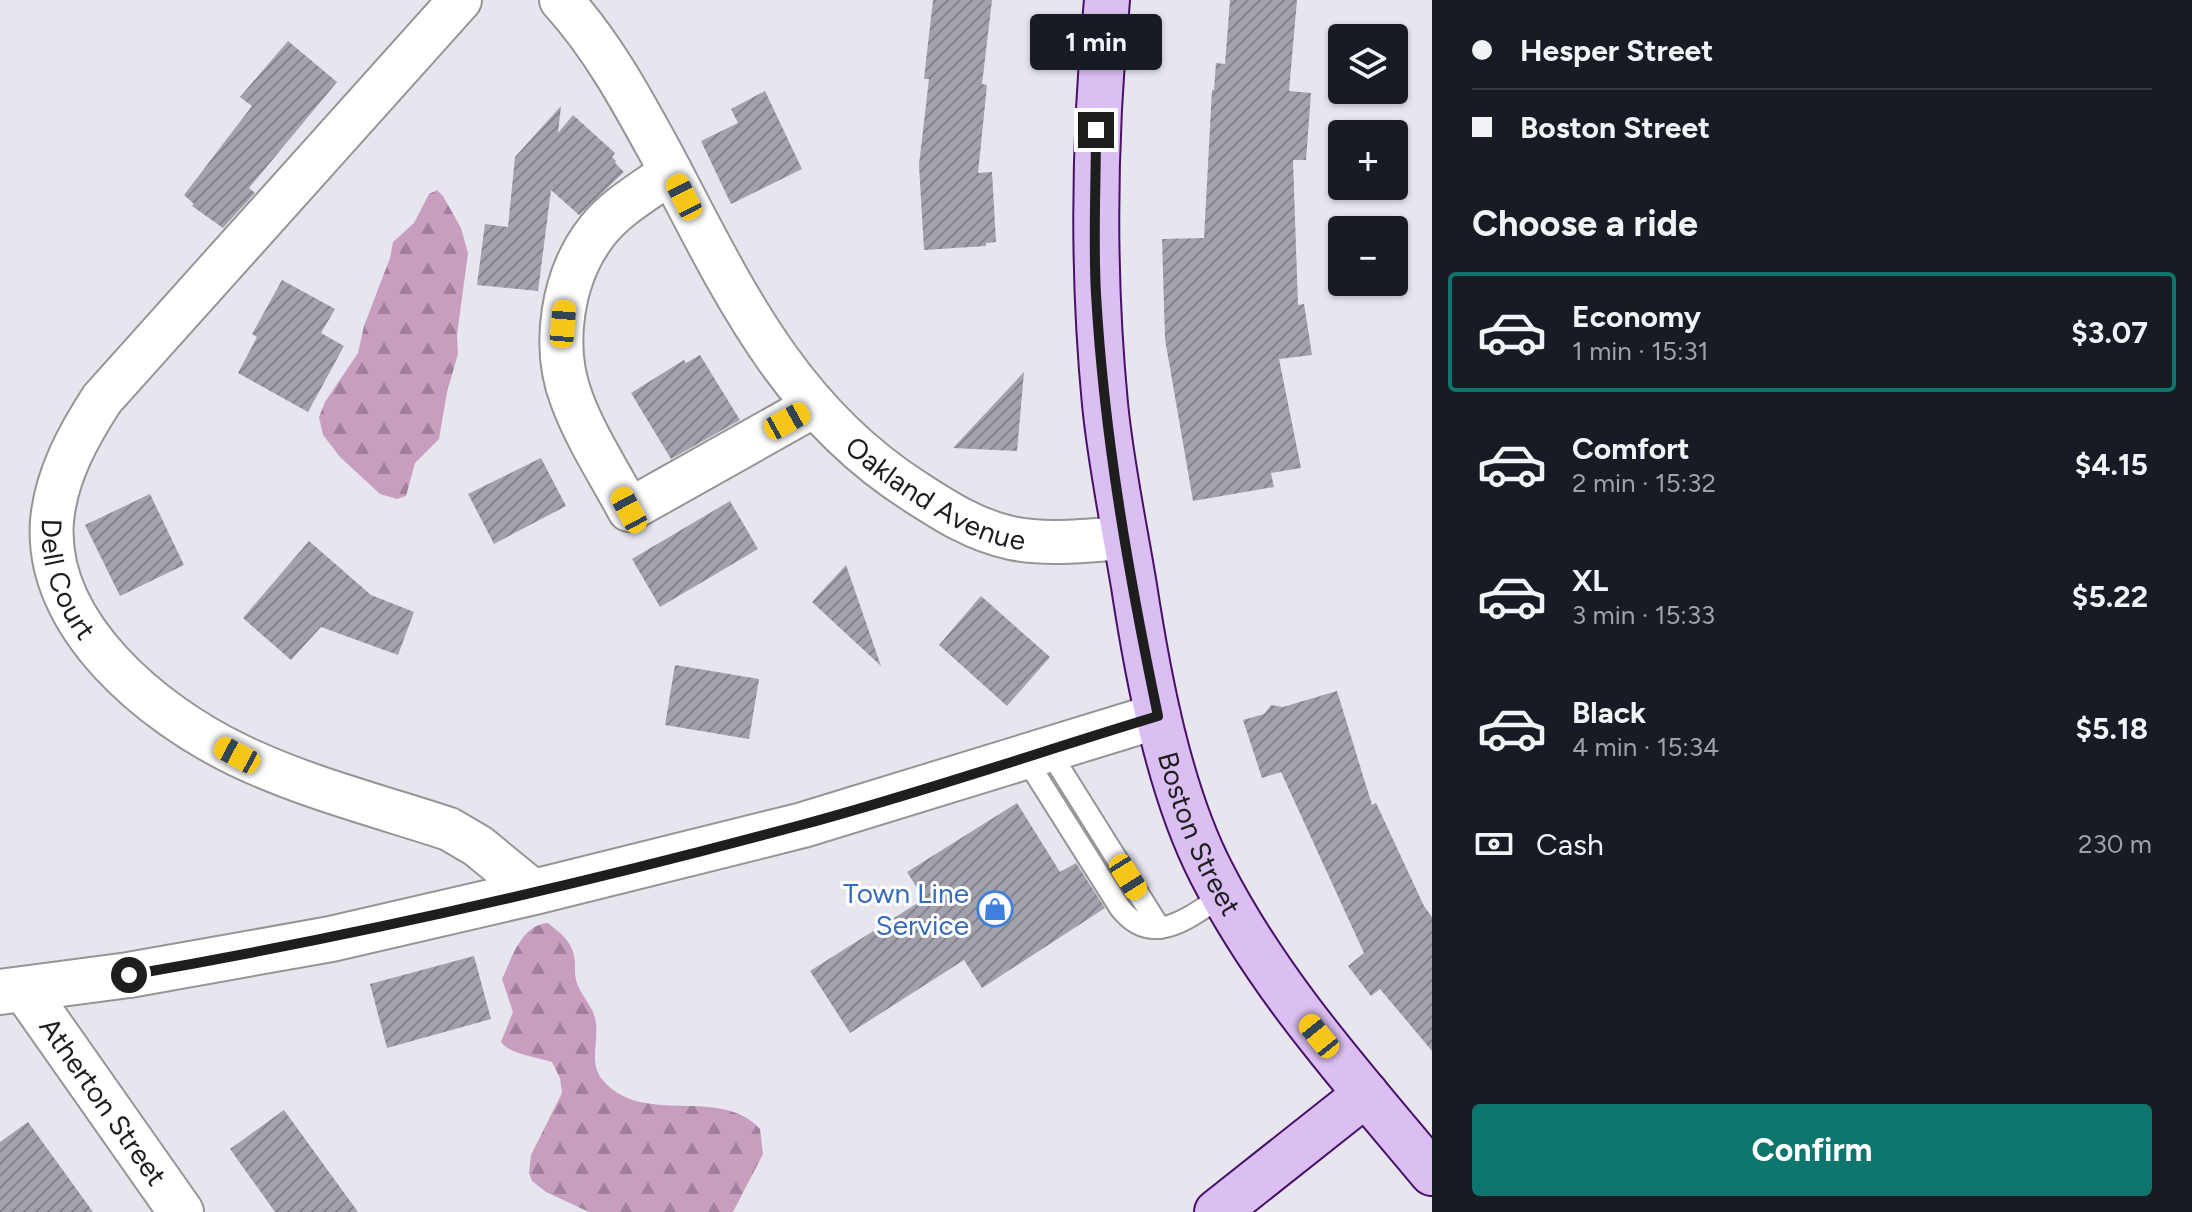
<!DOCTYPE html>
<meta charset="utf-8">
<style>
:root{--surface:#171b24;--page:#242831;--text:#f1f3f6;--muted:#9ea1a6;--line:#363941;--accent:#0f766e}
body{margin:0;font-family:Figtree,sans-serif;background:var(--page);color:var(--text);height:100vh;display:flex;flex-direction:column;font-size:30px;white-space:nowrap}
*{box-sizing:border-box;margin:0}
p{font-size:26px;color:var(--muted)}
.icon{flex:none;width:44px;height:44px;fill:none;stroke:currentColor;stroke-width:2;stroke-linecap:round;stroke-linejoin:round}
.map{position:relative;flex:1;overflow:hidden}
.details{display:flex;flex-direction:column;background:var(--surface);width:760px}
.details>*{flex:none}
.banner{display:grid;align-content:center;height:176px;padding:0 40px;background:var(--surface)}
.controls{position:absolute;left:1328px;top:24px;display:grid;gap:16px}
.controls a{display:grid;place-items:center;width:80px;height:80px;border-radius:8px;background:var(--surface);box-shadow:0 2px 6px #0004;font-size:40px}
.end{position:absolute;width:36px;height:36px;margin:-18px;border:10px solid #1e1e1e;background:#fff;box-shadow:0 0 0 4px #fff}
.from{border-radius:50%}
.bubble{position:absolute;height:56px;border-radius:8px;background:var(--surface);box-shadow:0 2px 6px #0004;font-size:26px;font-weight:700;line-height:56px;text-align:center}
.car{position:absolute;width:24px;height:48px;margin:-24px -12px;border-radius:10px;box-shadow:0 0 6px 2px #0007;background:linear-gradient(#f5c518 24%,#345 0 40%,#f5c518 0 76%,#345 0 86%,#f5c518 0)}
.banner b{display:flex;align-items:center;gap:28px;height:76px;font-size:30px}
.banner b+b{border-top:2px solid var(--line)}
.banner i{width:20px;height:20px;background:var(--text)}
ul{padding:0;list-style:none}
li{display:flex;align-items:center;gap:24px;height:120px;margin:0 16px 12px;padding:0 24px;border:4px solid transparent;border-radius:8px}
li div{flex:1}
li b{display:block;font-size:30px}
li em{font-style:normal;font-weight:700}
li.current{border-color:var(--accent)}
li>.icon{width:72px;height:72px;stroke-width:1.5}
h2{padding:0 40px;font-size:36px;line-height:96px}
.pay{display:flex;align-items:center;gap:20px;height:88px;padding:0 40px;font-size:30px}
.pay p{margin-inline-start:auto}
.action{display:flex;gap:16px;margin-top:auto;padding:16px 40px}
.action a{flex:1;height:92px;border-radius:8px;background:var(--accent);color:#fff;font-size:32px;font-weight:700;line-height:92px;text-align:center}
main{display:flex;flex:1;min-height:0}
.map>svg:first-child{display:block}
.forest{fill:url(#forest-firs)}
.building{fill:url(#building-hatch)}
.lines{fill:none;stroke-linecap:round;stroke-linejoin:round}
.service-casing{stroke:#959595;stroke-width:24}
.minor-casing{stroke:#959595;stroke-width:46}
.tertiary-casing{stroke:#959595;stroke-width:48}
.secondary-casing{stroke:#481169;stroke-width:48}
.service{stroke:#fff;stroke-width:20}
.minor{stroke:#fff;stroke-width:42}
.tertiary{stroke:#fff;stroke-width:44}
.secondary{stroke:#dcbff2;stroke-width:44}
.route{stroke:#1e1e1e;stroke-width:10}
.labels{text-anchor:middle;dominant-baseline:central;stroke-width:6;stroke-linejoin:round;paint-order:stroke}
.street-label{font-size:28px;fill:#1e1e1e;stroke:#fff}
.shop-label{font-size:28px;fill:#366cbe;stroke:#fff;text-anchor:end}
</style>
<main>
<div class="map">
<svg width="1432" height="1212" viewBox="0 0 1432 1212">
<defs>
<pattern id="forest-firs" width="22" height="20" patternUnits="userSpaceOnUse" patternTransform="scale(2)"><rect width="22" height="20" fill="#c89ebf"/><path d="M5 1l3.5 6h-7zM16 11l3.5 6h-7z" fill="#a2809b"/></pattern>
<pattern id="building-hatch" width="6" height="6" patternUnits="userSpaceOnUse" patternTransform="scale(2)"><rect width="6" height="6" fill="#a1a2ac"/><path d="M-1 1l2-2M0 6l6-6M5 7l2-2" fill="none" stroke="#83838b"/></pattern>
</defs>
<rect width="100%" height="100%" fill="#e7e5ee"/>
<g class="forest">
<polygon points="437,190 443,196 461,228 468,253 457,335 458,354 447,392 439,439 415,463 406,496 397,499 380,494 340,457 323,435 319,417 325,402 358,353 364,326 390,258 393,242 414,223 429,194"/>
<path d="M548 923C560 933 571 940 574 956 576 963 574 972 576 980 580 996 595 1007 596 1024 598 1042 590 1064 601 1078 641 1129 719 1084 760 1129L763 1154 733 1212H589L546 1192 532 1181 529 1173 531 1155 562 1093 560 1078 552 1062C537 1057 509 1054 501 1042L513 1012 502 979C512 958 521 925 548 923Z"/>
</g>
<g class="building">
<polygon points="933,0 992,0 982,84 987,85 978,173 992,172 996,242 986,243 986,246 924,250 919,165 929,79 924,79"/>
<polygon points="1230,0 1297,0 1289,91 1311,93 1306,160 1293,160 1298,305 1304,304 1312,355 1279,359 1301,468 1271,473 1274,487 1193,501 1165,339 1162,239 1204,238 1212,90 1214,90 1216,63 1225,64"/>
<polygon points="288,41 337,82 249,188 255,193 223,228 192,206 194,204 184,195 252,106 240,97"/>
<polygon points="765,91 802,169 731,204 701,141 738,123 731,109"/>
<polygon points="561,106 558,133 573,115 615,153 612,157 616,161 615,163 624,172 579,215 551,190 538,291 477,285 485,224 508,227 515,157"/>
<polygon points="282,280 335,309 321,333 344,346 308,412 238,373 257,337 252,334"/>
<polygon points="700,355 740,420 671,459 631,393 684,360 686,363"/>
<polygon points="1024,372 1017,451 953,448"/>
<polygon points="541,458 566,506 494,544 468,494"/>
<polygon points="150,494 184,565 120,596 85,525"/>
<polygon points="730,501 758,549 660,607 632,559"/>
<polygon points="309,541 371,595 414,612 398,655 321,627 291,660 243,618"/>
<polygon points="846,565 881,666 812,602"/>
<polygon points="981,596 1050,657 1007,706 939,645"/>
<polygon points="675,665 759,679 749,739 665,725"/>
<polygon points="1337,691 1372,805 1376,803 1424,906 1432,917 1432,1051 1380,989 1371,996 1348,966 1364,953 1281,772 1262,778 1243,720 1264,714 1271,705 1283,707"/>
<polygon points="1017,803 1060,872 1076,863 1105,908 982,988 964,960 850,1033 810,971 924,899 907,872"/>
<polygon points="474,956 491,1019 387,1048 370,984"/>
<polygon points="284,1110 358,1212 275,1212 230,1149"/>
<polygon points="28,1122 93,1212 0,1212 0,1142"/>
</g>
<g class="lines">
<defs>
<g id="service">
<polyline points="1048,749 1160,928"/>
<path d="M1024 756 1120 908C1153 950 1190 916 1224 895"/>
</g>
<g id="minor">
<path id="s1" d="M460 0 102 399C78 436 56 476 52 521 44 626 153 714 238 755 304 787 379 806 449 829L478 846 534 892"/>
<path id="s2" d="M561 0C603 46 633 102 663 157 731 286 786 409 914 491 945 511 974 530 1011 538 1048 546 1088 540 1126 538"/>
<path d="M671 172C647 190 617 206 598 230 562 275 551 346 572 400 586 438 610 474 629 510L814 406"/>
</g>
<g id="tertiary">
<path id="s3" d="M25 990 181 1212"/>
<polyline points="0,992 129,975 331,939 534,892 803,825 1158,716"/>
</g>
<g id="secondary">
<path id="s4" d="M1107 0C1094 135 1092 269 1105 404 1111 465 1124 526 1134 586 1148 677 1169 790 1211 872 1268 984 1352 1077 1432 1173"/>
<polyline points="1217,1212 1366,1094"/>
</g>
</defs>
<use href="#service" class="service-casing"/>
<use href="#minor" class="minor-casing"/>
<use href="#tertiary" class="tertiary-casing"/>
<use href="#secondary" class="secondary-casing"/>
<use href="#service" class="service"/>
<use href="#minor" class="minor"/>
<use href="#tertiary" class="tertiary"/>
<use href="#secondary" class="secondary"/>
</g>
<g class="lines">
<path class="route" d="M129 975C355 936 579 885 801 825 921 793 1039 752 1158 716 1129 577 1104 436 1096 294 1093 240 1096 184 1096 130"/>
</g>
<defs>
<symbol id="shop-ring" viewBox="-11 -11 22 22"><circle r="9.5" fill="#fff" stroke="#3f7fe0" stroke-width="1.5"/><path d="M-5-2.5h2.3a2.7 3.5 0 0 1 5.4 0H5L5.5 6h-11ZM-1.5-2.5h3a1.5 2.3 0 0 0-3 0Z" fill="#3f7fe0"/></symbol>
</defs>
<g fill-rule="evenodd">
<use href="#shop-ring" x="975" y="889" width="40" height="40"/>
</g>
<g class="labels">
<g class="street-label">
<text stroke="none"><textPath href="#s2" startOffset="632">Oakland Avenue</textPath></text>
<text stroke="none"><textPath href="#s1" startOffset="730">Dell Court</textPath></text>
<text stroke="none"><textPath href="#s4" startOffset="846">Boston Street</textPath></text>
<text stroke="none"><textPath href="#s3" startOffset="136">Atherton Street</textPath></text>
</g>
<g class="shop-label">
<text x="969" y="893">Town Line<tspan x="969" dy="32">Service</tspan></text>
</g>
</g>
</svg>
<div class="controls">
<a><svg class="icon" aria-label="layers" viewBox="0 0 24 24"><path d="M12 4l9 5-9 5-9-5zM3 14l9 5 9-5"/></svg></a>
<a>+</a>
<a>−</a>
</div>
<i class="end from" style="left:129px;top:975px"></i>
<i class="end" style="left:1096px;top:130px"></i>
<div class="bubble" style="left:1030px;top:14px;width:132px">1 min</div>
<i class="car" style="left:684px;top:197px;rotate:333deg"></i>
<i class="car" style="left:563px;top:324px;rotate:5deg"></i>
<i class="car" style="left:787px;top:421px;rotate:61deg"></i>
<i class="car" style="left:629px;top:510px;rotate:332deg"></i>
<i class="car" style="left:237px;top:755px;rotate:298deg"></i>
<i class="car" style="left:1128px;top:877px;rotate:148deg"></i>
<i class="car" style="left:1319px;top:1036px;rotate:321deg"></i>
</div>
<section class="details">
<div class="banner">
<b><i class="from"></i>Hesper Street</b>
<b><i></i>Boston Street</b>
</div>
<h2>Choose a ride</h2>
<ul>
<li class="current"><svg class="icon" aria-label="car" viewBox="0 0 24 24"><path d="M5 17H2v-5l4-1 3-4h7l3 4 3 1v5h-3M9 17h6M6 11h13"/><circle cx="7" cy="17" r="2"/><circle cx="17" cy="17" r="2"/></svg><div><b>Economy</b><p>1 min · 15:31</p></div><em>$3.07</em></li>
<li><svg class="icon" aria-label="car" viewBox="0 0 24 24"><path d="M5 17H2v-5l4-1 3-4h7l3 4 3 1v5h-3M9 17h6M6 11h13"/><circle cx="7" cy="17" r="2"/><circle cx="17" cy="17" r="2"/></svg><div><b>Comfort</b><p>2 min · 15:32</p></div><em>$4.15</em></li>
<li><svg class="icon" aria-label="car" viewBox="0 0 24 24"><path d="M5 17H2v-5l4-1 3-4h7l3 4 3 1v5h-3M9 17h6M6 11h13"/><circle cx="7" cy="17" r="2"/><circle cx="17" cy="17" r="2"/></svg><div><b>XL</b><p>3 min · 15:33</p></div><em>$5.22</em></li>
<li><svg class="icon" aria-label="car" viewBox="0 0 24 24"><path d="M5 17H2v-5l4-1 3-4h7l3 4 3 1v5h-3M9 17h6M6 11h13"/><circle cx="7" cy="17" r="2"/><circle cx="17" cy="17" r="2"/></svg><div><b>Black</b><p>4 min · 15:34</p></div><em>$5.18</em></li>
</ul>
<div class="pay"><svg class="icon" aria-label="cash" viewBox="0 0 24 24"><path d="M3 7h18v10H3z"/><circle cx="12" cy="12" r="2"/></svg>Cash<p>230 m</p></div>
<div class="action"><a>Confirm</a></div>
</section>
</main>
